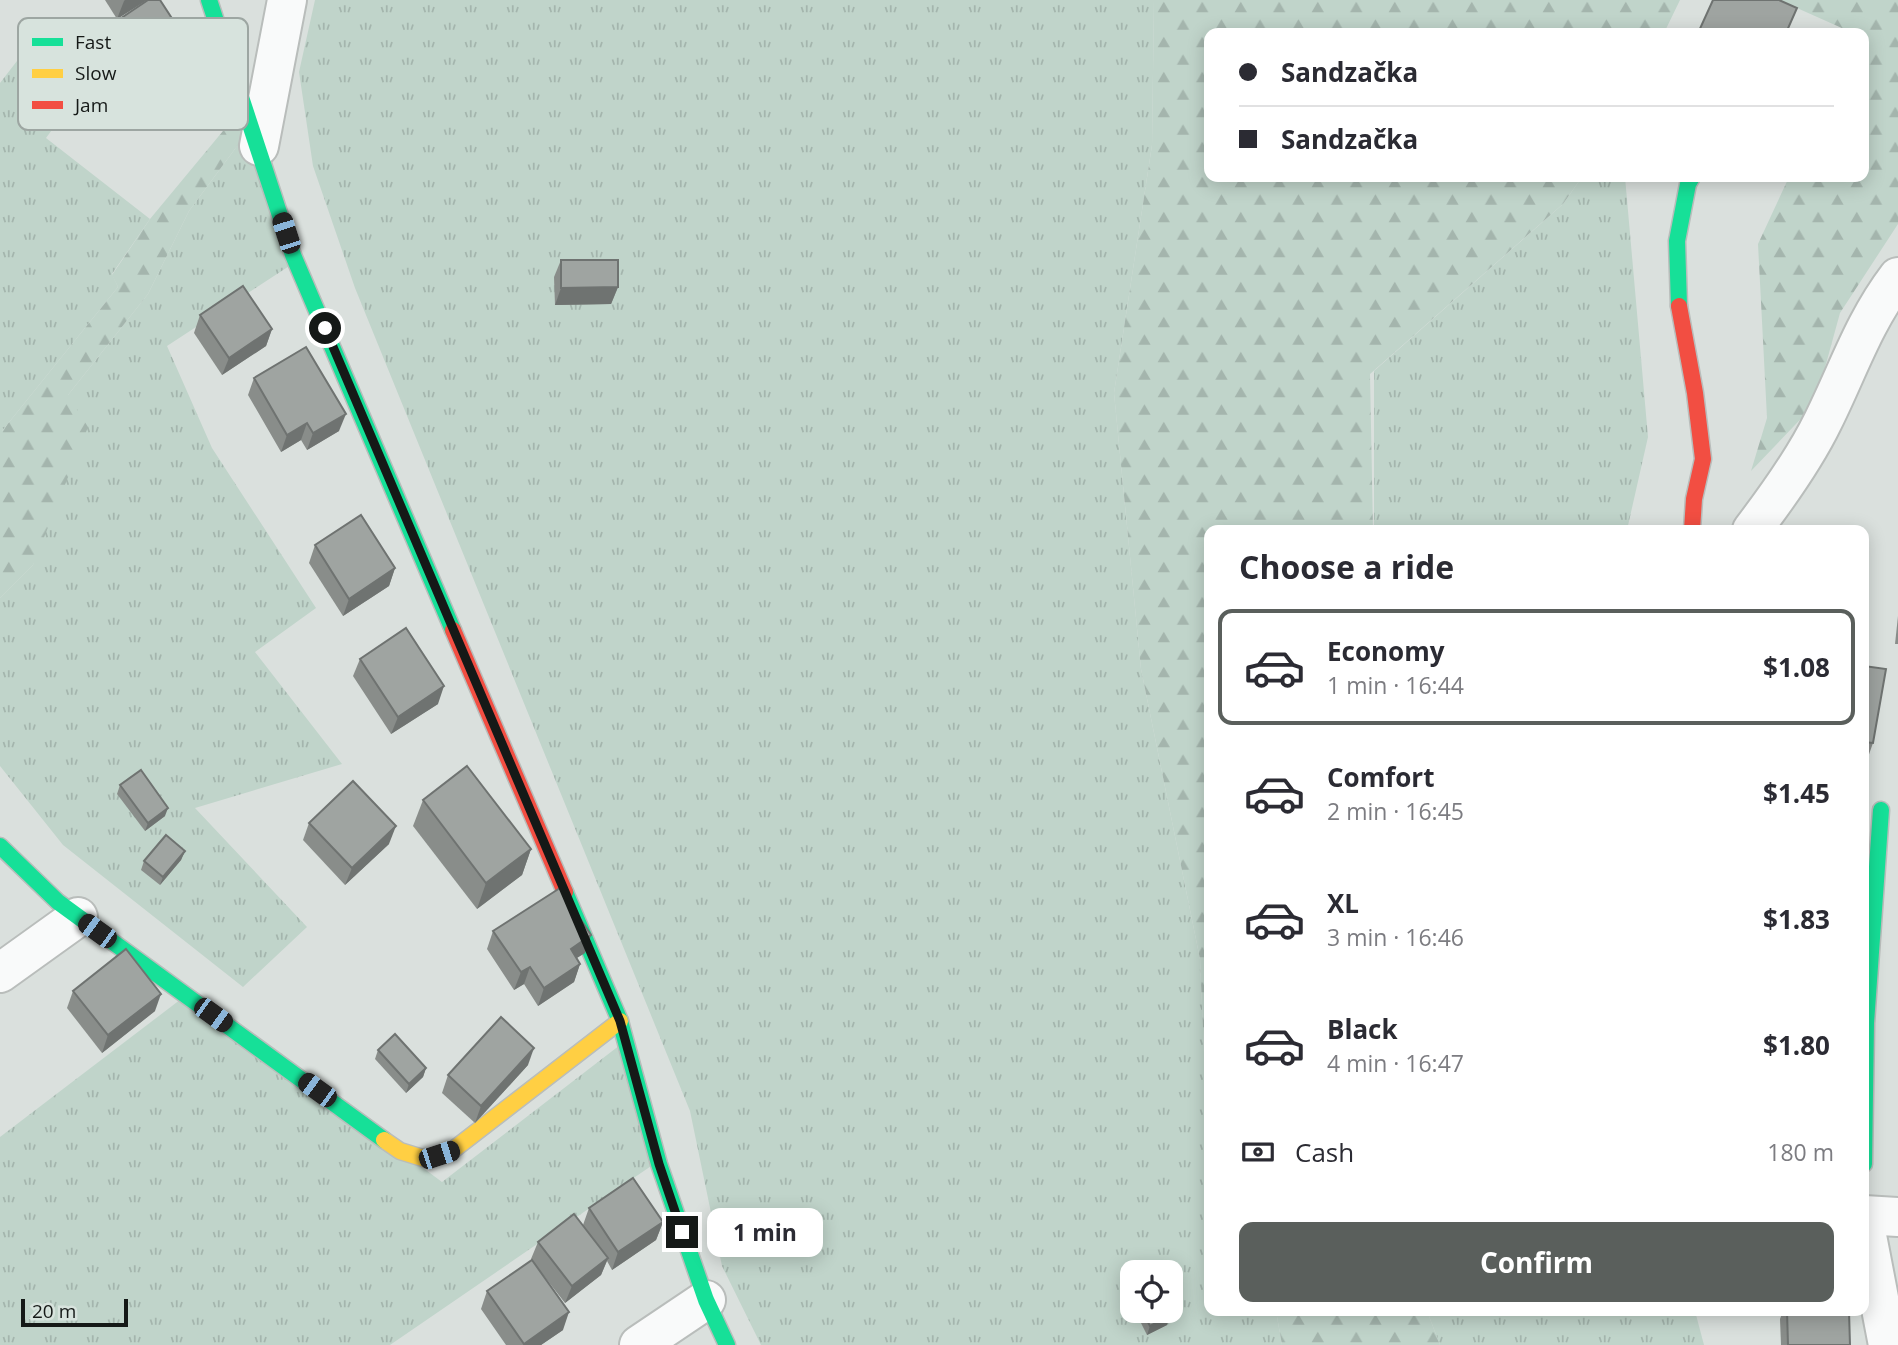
<!DOCTYPE html>
<meta charset="utf-8">
<style>
:root{--surface:#fff;--page:#f7f7f7;--text:#2b2b33;--muted:#7c7c81;--line:#e1e1e2;--accent:#5a5f5c}
body{margin:0;font-family:"Open Sans",sans-serif;background:var(--page);color:var(--text);height:100vh;display:flex;flex-direction:column;font-size:26px;white-space:nowrap}
*{box-sizing:border-box;margin:0}
p{font-size:23px;color:var(--muted)}
.icon{flex:none;width:38px;height:38px;fill:none;stroke:currentColor;stroke-width:2;stroke-linecap:round;stroke-linejoin:round}
.map{position:relative;flex:1;overflow:hidden}
.sheet{position:absolute;left:1204px;top:525px;width:665px;height:791px;display:flex;flex-direction:column;background:var(--surface);border-radius:14px;box-shadow:0 4px 18px #0003}
.sheet>*{flex:none}
.guide{position:absolute;left:1204px;top:28px;width:665px;height:154px;border-radius:14px;box-shadow:0 4px 18px #0003;display:grid;align-content:center;height:154px;padding:0 35px;background:var(--surface)}
.fabs{position:absolute;left:1120px;top:1260px;display:grid;gap:14px}
.fabs a{display:grid;place-items:center;width:63px;height:63px;border-radius:14px;background:var(--surface);box-shadow:0 4px 18px #0003;font-size:35px}
.scale{position:absolute;left:21px;bottom:18px;width:107px;box-sizing:border-box;padding-left:7px;border:4px solid #151917;border-top:0;font-size:19px;line-height:24px;white-space:nowrap;color:#151917;-webkit-text-stroke:5px #d7e3dd;paint-order:stroke}
.end{position:absolute;width:32px;height:32px;margin:-16px;border:9px solid #151917;background:#fff;box-shadow:0 0 0 4px #fff}
.from{border-radius:50%}
.bubble{position:absolute;height:49px;border-radius:14px;background:var(--surface);box-shadow:0 4px 18px #0003;font-size:23px;font-weight:700;line-height:49px;text-align:center}
.car{position:absolute;width:21px;height:42px;margin:-21px -10px;border-radius:9px;box-shadow:0 0 5px 2px #0007;background:linear-gradient(#222 24%,#8ab4d8 0 40%,#222 0 76%,#8ab4d8 0 86%,#222 0)}
.guide b{display:flex;align-items:center;gap:24px;height:66px;font-size:26px}
.guide b+b{border-top:2px solid var(--line)}
.guide i{width:18px;height:18px;background:var(--text)}
ul{padding:0;list-style:none}
li{display:flex;align-items:center;gap:21px;height:116px;margin:0 14px 10px;padding:0 21px;border:4px solid transparent;border-radius:14px}
li div{flex:1}
li b{display:block;font-size:26px}
li em{font-style:normal;font-weight:700}
li.on{border-color:var(--accent)}
li>.icon{width:63px;height:63px;stroke-width:1.5}
h2{padding:0 35px;font-size:32px;line-height:84px}
.pay{display:flex;align-items:center;gap:18px;height:77px;padding:0 35px;font-size:26px}
.pay p{margin-inline-start:auto}
.action{display:flex;gap:14px;margin-top:auto;padding:14px 35px}
.action a{flex:1;height:80px;border-radius:14px;background:var(--accent);color:#fff;font-size:28px;font-weight:700;line-height:80px;text-align:center}
.map>svg:first-child{display:block}
.grass{fill:url(#grass-tufts);fill-rule:evenodd}
.forest{fill:url(#forest-firs)}
.lines{fill:none;stroke-linecap:round;stroke-linejoin:round}
.street-casing{stroke:#b9bdbb;stroke-width:42}
.fast-casing{stroke:#b9bdbb;stroke-width:19}
.slow-casing{stroke:#b9bdbb;stroke-width:19}
.jam-casing{stroke:#b9bdbb;stroke-width:19}
.street{stroke:#f9fafa;stroke-width:38}
.fast{stroke:#16e098;stroke-width:16}
.slow{stroke:#ffcf43;stroke-width:16}
.jam{stroke:#f24e42;stroke-width:16}
.wall{fill:#898d8a}
.shaded-wall{fill:#6f7371}
.building{fill:#9fa4a1;stroke:#6f7371;stroke-width:2}
.route{stroke:#151917;stroke-width:9}
.key{fill:#d7e3dd;stroke:#9da6a2;stroke-width:2}
.key-label{font-size:19px;fill:#151917}
</style>
<div class="map">
<svg width="1898" height="1345" viewBox="0 0 1898 1345">
<defs>
<pattern id="grass-tufts" width="24" height="20" patternUnits="userSpaceOnUse" patternTransform="scale(1.75)"><rect width="24" height="20" fill="#c0d4ca"/><path d="M3 7l-1-3M5 7V3M7 7l1-3M15 17l-1-3M17 17v-4M19 17l1-3" fill="none" stroke="#a4b5ad"/></pattern>
<pattern id="forest-firs" width="22" height="20" patternUnits="userSpaceOnUse" patternTransform="scale(1.75)"><rect width="22" height="20" fill="#c0d4ca"/><path d="M5 1l3.5 6h-7zM16 11l3.5 6h-7z" fill="#a4b5ad"/></pattern>
</defs>
<rect width="100%" height="100%" fill="#dae0dd"/>
<g class="grass">
<path d="M315 0H1154L1152 145 1114 393 1141 669 1200 959 1207 1123 1209 1128V1311H1276L1282 1345H761L722 1266 690 1111 355 288 313 166 299 72ZM1132 1272H1171V1311H1132Z"/>
<polygon points="27,48 79,93 46,138 150,219 112,274 118,287 2,431 0,431 0,83"/>
<polygon points="249,130 297,261 167,346 212,448 316,608 255,652 342,764 195,808 307,927 243,987 63,845 0,766 0,598 33,565 68,395 148,294 189,211"/>
<polygon points="1582,177 1625,177 1648,437 1627,530 1374,530 1374,371 1563,204"/>
<polygon points="189,993 442,1182 620,1045 657,1162 390,1345 0,1345 0,1137"/>
<polygon points="1427,1311 1695,1311 1704,1345 1440,1345"/>
</g>
<g class="forest">
<polygon points="1154,0 1680,0 1664,33 1209,33 1209,177 1582,177 1563,204 1370,374 1373,530 1209,530 1209,1128 1207,1122 1200,959 1141,669 1114,393 1152,145"/>
<polygon points="1779,0 1898,0 1898,224 1840,313 1815,404 1751,471 1767,418 1758,244 1789,177 1864,177 1864,33 1853,33"/>
<polygon points="247,102 249,130 189,211 148,294 68,395 88,427 33,565 0,598 0,431 2,431 118,287 112,275 150,219"/>
<polygon points="1276,1311 1427,1311 1440,1345 1282,1345"/>
</g>
<g class="lines">
<defs>
<g id="street">
<polyline points="259,146 287,0"/>
<path d="M1752 530C1778 496 1804 460 1823 421 1848 371 1863 323 1898 277"/>
<polyline points="0,973 78,917"/>
<polyline points="1864,1215 1898,1217"/>
<polyline points="1864,1220 1888,1345"/>
<polyline points="639,1345 706,1300"/>
</g>
<g id="fast">
<polyline points="209,0 293,255 453,630"/>
<polyline points="1679,306 1677,241 1688,184 1692,177"/>
<polyline points="0,846 58,902 384,1140"/>
<polyline points="565,892 620,1021 659,1164 706,1300 727,1345"/>
<polyline points="1864,1164 1866,1023 1881,810"/>
</g>
<polyline id="slow" points="384,1140 400,1151 426,1159 453,1150 620,1021"/>
<g id="jam">
<polyline points="1679,306 1695,393 1703,459 1694,499 1692,530"/>
<polyline points="453,630 565,892"/>
</g>
</defs>
<use href="#street" class="street-casing"/>
<use href="#fast" class="fast-casing"/>
<use href="#slow" class="slow-casing"/>
<use href="#jam" class="jam-casing"/>
<use href="#street" class="street"/>
<use href="#fast" class="fast"/>
<use href="#slow" class="slow"/>
<use href="#jam" class="jam"/>
</g>
<g class="wall">
<polygon points="105,0 147,0 117,19"/>
<polygon points="105,29 182,60 132,95 99,46"/>
<polygon points="561,260 618,287 611,304 555,305 554,277"/>
<polygon points="200,315 272,329 266,346 222,375 194,333"/>
<polygon points="254,378 339,431 307,450 301,440 281,452 248,395"/>
<polygon points="315,545 395,568 389,586 343,616 309,563"/>
<polygon points="1898,616 1898,644 1895,644"/>
<polygon points="360,659 438,704 391,734 353,676"/>
<polygon points="1864,666 1873,743 1866,763 1864,783"/>
<polygon points="120,785 165,816 145,831 117,794"/>
<polygon points="423,800 531,849 522,875 477,909 413,826"/>
<polygon points="309,823 389,844 345,885 303,840"/>
<polygon points="185,851 181,860 160,885 141,870 144,861"/>
<polygon points="493,931 585,953 576,958 580,964 574,982 538,1006 524,984 514,990 487,949"/>
<polygon points="73,991 155,1011 102,1053 67,1008"/>
<polygon points="378,1050 426,1068 423,1077 406,1093 375,1059"/>
<polygon points="528,1065 475,1123 442,1093 448,1075"/>
<polygon points="589,1208 663,1222 656,1240 612,1270 607,1261 601,1275 565,1303 537,1267 563,1330 541,1345 506,1345 481,1309 487,1291 532,1260 531,1259 538,1242 583,1225"/>
<polygon points="1135,1311 1168,1311 1167,1325 1147,1335"/>
<polygon points="1783,1311 1849,1311 1850,1345 1781,1345 1780,1319"/>
</g>
<g class="shaded-wall">
<polygon points="125,0 147,0 117,19 124,1"/>
<polygon points="188,43 182,60 132,95 138,77"/>
<polygon points="618,287 611,304 555,305 561,288"/>
<polygon points="272,329 266,346 222,375 229,358"/>
<polygon points="346,414 339,431 307,450 313,433"/>
<polygon points="307,423 301,440 281,452 287,435"/>
<polygon points="395,568 389,586 343,616 349,599"/>
<polygon points="444,686 438,704 391,734 398,717"/>
<polygon points="168,808 165,816 145,831 148,823"/>
<polygon points="396,826 389,844 345,885 352,868"/>
<polygon points="531,849 522,875 477,909 486,883"/>
<polygon points="185,851 181,860 160,885 163,877"/>
<polygon points="591,935 585,953 564,966 571,949"/>
<polygon points="580,964 574,982 538,1006 544,988"/>
<polygon points="530,967 524,984 514,990 521,972"/>
<polygon points="161,994 155,1011 102,1053 108,1035"/>
<polygon points="534,1048 528,1065 475,1123 481,1106"/>
<polygon points="426,1068 423,1077 406,1093 409,1084"/>
<polygon points="663,1222 656,1240 612,1270 618,1252"/>
<polygon points="608,1258 601,1275 565,1303 572,1286"/>
<polygon points="569,1312 563,1330 541,1345 523,1345"/>
<polygon points="1170,1316 1167,1325 1147,1335 1150,1326"/>
</g>
<g class="building">
<polygon points="148,0 160,0 188,43 138,77 105,29"/>
<polygon points="1713,0 1779,0 1797,8 1786,33 1698,33"/>
<polygon points="561,260 618,260 618,287 561,288"/>
<polygon points="243,286 272,329 229,358 200,315"/>
<polygon points="306,347 346,414 313,433 307,423 287,435 254,378"/>
<polygon points="361,515 395,568 349,599 315,545"/>
<polygon points="406,628 444,686 398,717 360,659"/>
<polygon points="1864,666 1886,669 1873,743 1864,742"/>
<polygon points="1864,750 1867,750 1864,783"/>
<polygon points="467,766 531,849 486,883 423,800"/>
<polygon points="141,770 168,808 148,823 120,785"/>
<polygon points="353,781 396,826 352,868 309,823"/>
<polygon points="166,835 185,851 163,877 144,861"/>
<polygon points="560,888 591,935 571,949 580,964 544,988 530,967 521,972 493,931"/>
<polygon points="126,949 161,994 108,1035 73,991"/>
<polygon points="501,1017 534,1048 481,1106 448,1075"/>
<polygon points="395,1034 426,1068 409,1084 378,1050"/>
<polygon points="633,1178 663,1222 618,1252 589,1208"/>
<polygon points="574,1214 608,1258 572,1286 538,1242"/>
<polygon points="532,1260 569,1312 524,1344 487,1291"/>
<polygon points="1142,1311 1168,1311 1170,1316 1150,1326"/>
<polygon points="1787,1311 1849,1311 1850,1345 1788,1345"/>
</g>
<g class="lines">
<polyline class="route" points="325,328 620,1021 659,1164 682,1232"/>
</g>
<rect x="18" y="18" width="230" height="112" rx="10" class="key"/>
<rect x="32" y="38" width="31" height="8" fill="#16e098"/>
<rect x="32" y="69" width="31" height="9" fill="#ffcf43"/>
<rect x="32" y="101" width="31" height="8" fill="#f24e42"/>
<g class="key-label">
<text x="75" y="49">Fast</text>
<text x="75" y="80">Slow</text>
<text x="75" y="112">Jam</text>
</g>
</svg>
<div class="fabs">
<a><svg class="icon" aria-label="locate" viewBox="0 0 24 24"><circle cx="12" cy="12" r="6"/><path d="M12 2v4M12 18v4M2 12h4M18 12h4"/></svg></a>
</div>
<div class="scale">20 m</div>
<i class="end from" style="left:325px;top:328px"></i>
<i class="end" style="left:682px;top:1232px"></i>
<div class="bubble" style="left:707px;top:1208px;width:116px">1 min</div>
<i class="car" style="left:286px;top:233px;rotate:342deg"></i>
<i class="car" style="left:97px;top:931px;rotate:306deg"></i>
<i class="car" style="left:213px;top:1015px;rotate:126deg"></i>
<i class="car" style="left:317px;top:1090px;rotate:306deg"></i>
<i class="car" style="left:439px;top:1155px;rotate:72deg"></i>
<div class="guide">
<b><i class="from"></i>Sandzačka</b>
<b><i></i>Sandzačka</b>
</div>
<section class="sheet">
<h2>Choose a ride</h2>
<ul>
<li class="on"><svg class="icon" aria-label="car" viewBox="0 0 24 24"><path d="M5 17H2v-5l4-1 3-4h7l3 4 3 1v5h-3M9 17h6M6 11h13"/><circle cx="7" cy="17" r="2"/><circle cx="17" cy="17" r="2"/></svg><div><b>Economy</b><p>1 min · 16:44</p></div><em>$1.08</em></li>
<li><svg class="icon" aria-label="car" viewBox="0 0 24 24"><path d="M5 17H2v-5l4-1 3-4h7l3 4 3 1v5h-3M9 17h6M6 11h13"/><circle cx="7" cy="17" r="2"/><circle cx="17" cy="17" r="2"/></svg><div><b>Comfort</b><p>2 min · 16:45</p></div><em>$1.45</em></li>
<li><svg class="icon" aria-label="car" viewBox="0 0 24 24"><path d="M5 17H2v-5l4-1 3-4h7l3 4 3 1v5h-3M9 17h6M6 11h13"/><circle cx="7" cy="17" r="2"/><circle cx="17" cy="17" r="2"/></svg><div><b>XL</b><p>3 min · 16:46</p></div><em>$1.83</em></li>
<li><svg class="icon" aria-label="car" viewBox="0 0 24 24"><path d="M5 17H2v-5l4-1 3-4h7l3 4 3 1v5h-3M9 17h6M6 11h13"/><circle cx="7" cy="17" r="2"/><circle cx="17" cy="17" r="2"/></svg><div><b>Black</b><p>4 min · 16:47</p></div><em>$1.80</em></li>
</ul>
<div class="pay"><svg class="icon" aria-label="cash" viewBox="0 0 24 24"><path d="M3 7h18v10H3z"/><circle cx="12" cy="12" r="2"/></svg>Cash<p>180 m</p></div>
<div class="action"><a>Confirm</a></div>
</section>
</div>
